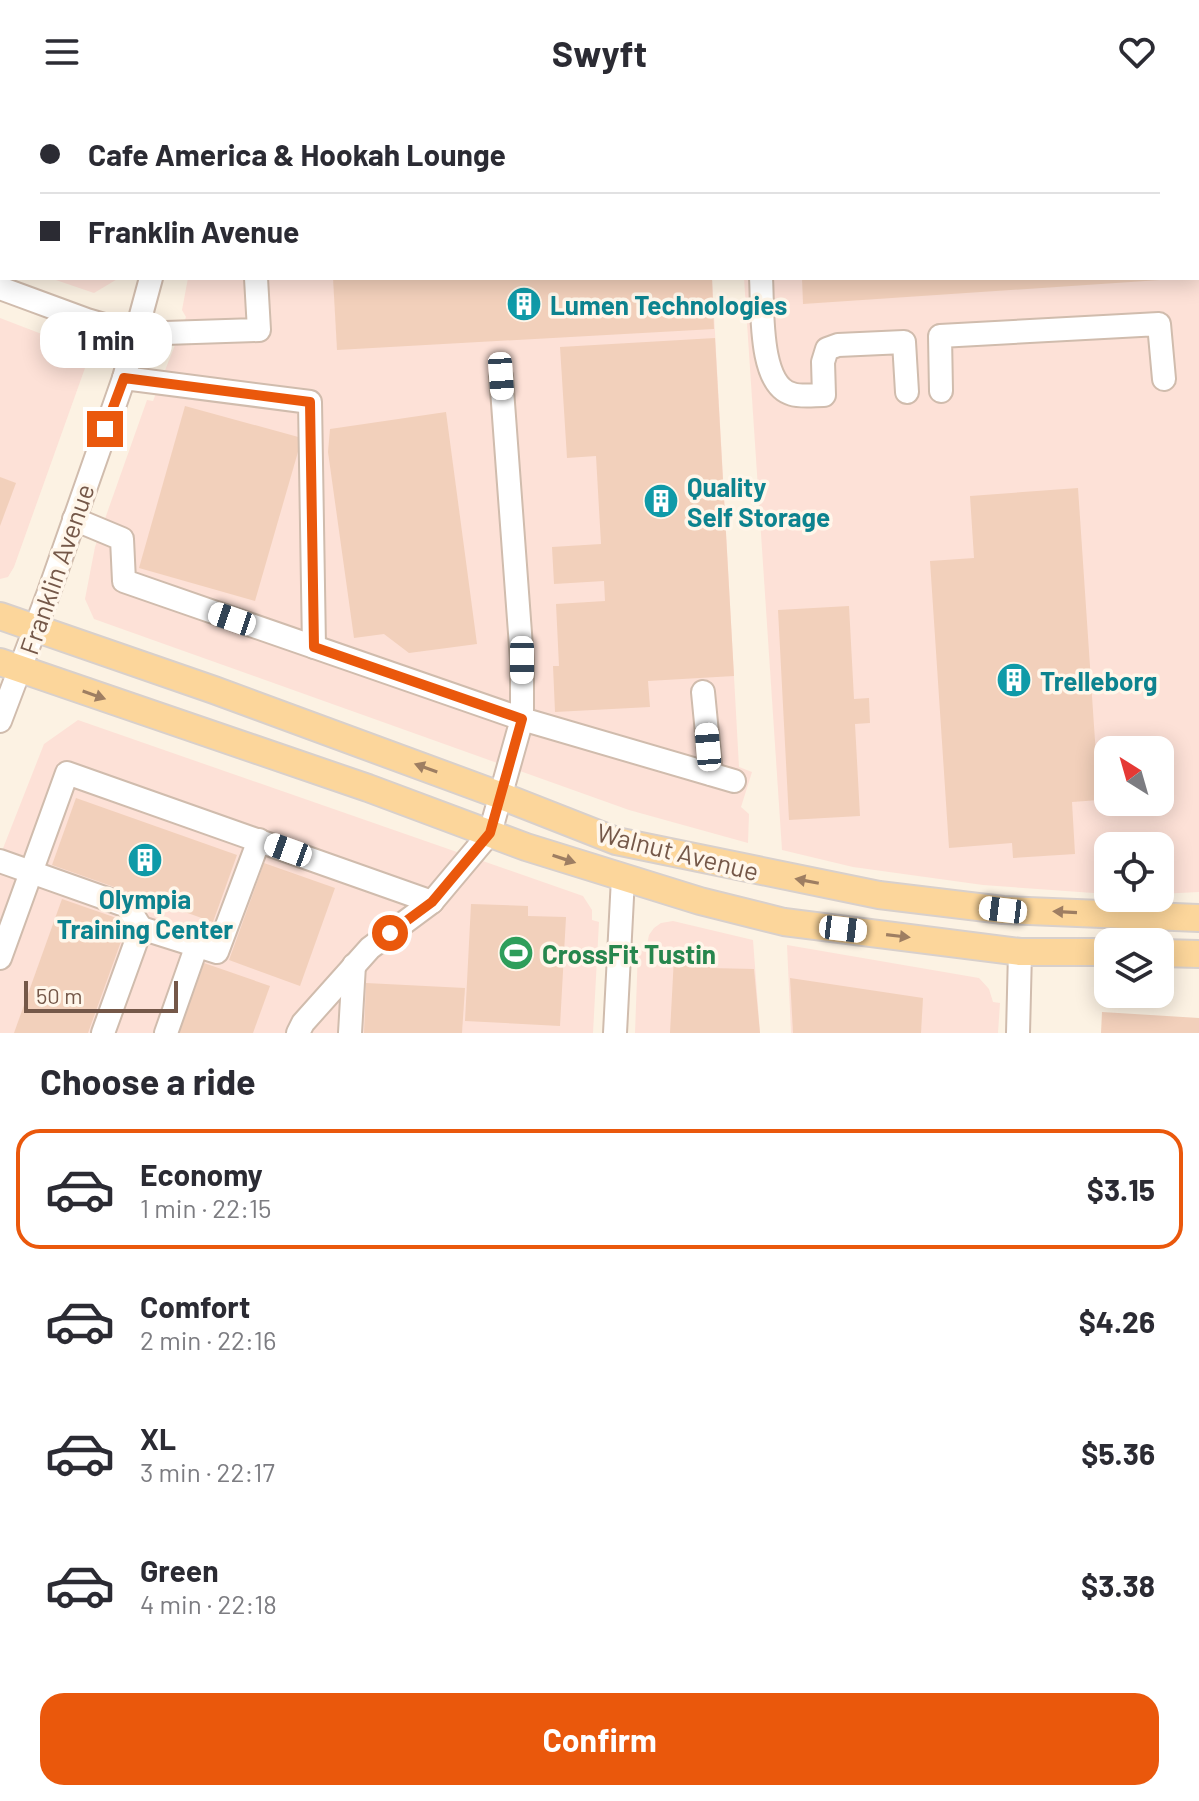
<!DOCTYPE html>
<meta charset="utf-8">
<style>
:root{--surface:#fff;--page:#f2f2f3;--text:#2b2b33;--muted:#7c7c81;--line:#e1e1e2;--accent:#ea580c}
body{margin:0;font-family:Barlow,sans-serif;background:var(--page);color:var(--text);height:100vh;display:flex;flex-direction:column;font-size:30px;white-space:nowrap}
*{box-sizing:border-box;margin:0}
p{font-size:26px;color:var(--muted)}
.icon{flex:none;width:44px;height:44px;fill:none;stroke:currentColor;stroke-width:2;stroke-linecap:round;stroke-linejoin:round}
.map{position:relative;height:929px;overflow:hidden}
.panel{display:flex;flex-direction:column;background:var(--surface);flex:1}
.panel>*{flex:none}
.top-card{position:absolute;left:0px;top:0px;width:1200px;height:176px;box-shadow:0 4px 20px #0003;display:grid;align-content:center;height:176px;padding:0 40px;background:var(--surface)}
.needle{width:52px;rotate:323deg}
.fabs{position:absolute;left:1094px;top:632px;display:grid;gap:16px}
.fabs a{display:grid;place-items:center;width:80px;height:80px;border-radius:16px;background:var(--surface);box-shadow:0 4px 20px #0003;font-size:40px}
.scale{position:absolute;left:24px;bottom:20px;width:154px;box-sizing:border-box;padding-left:8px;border:4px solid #755849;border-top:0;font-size:22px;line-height:28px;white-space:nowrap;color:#755849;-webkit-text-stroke:6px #fff6ea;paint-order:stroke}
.end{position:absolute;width:36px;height:36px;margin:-18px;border:10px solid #ea580c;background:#fff;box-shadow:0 0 0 4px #fff}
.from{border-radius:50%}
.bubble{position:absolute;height:56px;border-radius:24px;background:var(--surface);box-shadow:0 4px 20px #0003;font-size:26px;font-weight:700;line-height:56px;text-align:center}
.car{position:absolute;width:24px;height:48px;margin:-24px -12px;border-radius:10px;box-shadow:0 0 6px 2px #0007;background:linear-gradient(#fff 24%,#345 0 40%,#fff 0 76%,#345 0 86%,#fff 0)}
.top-card b{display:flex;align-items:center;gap:28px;height:76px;font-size:30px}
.top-card b+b{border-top:2px solid var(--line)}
.top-card i{width:20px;height:20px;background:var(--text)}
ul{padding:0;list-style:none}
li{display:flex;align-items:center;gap:24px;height:120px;margin:0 16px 12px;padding:0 24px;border:4px solid transparent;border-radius:24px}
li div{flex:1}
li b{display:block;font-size:30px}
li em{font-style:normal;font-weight:700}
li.active{border-color:var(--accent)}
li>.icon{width:72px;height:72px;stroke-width:1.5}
h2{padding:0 40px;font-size:36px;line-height:96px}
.button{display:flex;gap:16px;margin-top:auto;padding:16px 40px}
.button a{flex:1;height:92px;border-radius:24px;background:var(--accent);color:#fff;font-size:32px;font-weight:700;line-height:92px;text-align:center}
header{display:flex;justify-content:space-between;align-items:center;height:104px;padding:0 40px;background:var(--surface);font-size:36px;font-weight:700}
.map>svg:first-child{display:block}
.commercial{fill:#fde1d7;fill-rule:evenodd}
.building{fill:#f2d0bb}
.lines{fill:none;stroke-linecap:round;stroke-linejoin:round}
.minor-casing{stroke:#d0bcad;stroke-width:26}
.major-casing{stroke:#d8d0cc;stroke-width:30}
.minor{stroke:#fff;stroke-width:22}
.major{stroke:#fcd69b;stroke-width:26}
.oneway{fill:#9e7e62}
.route{stroke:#ea580c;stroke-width:10}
.labels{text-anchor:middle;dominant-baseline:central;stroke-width:7;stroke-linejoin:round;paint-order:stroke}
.culture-label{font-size:26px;font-weight:bold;fill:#0d838f;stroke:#fff6ea;text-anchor:start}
.street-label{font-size:26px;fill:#755849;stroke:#fff6ea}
.leisure-label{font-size:26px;font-weight:bold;fill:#27864d;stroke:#fff6ea;text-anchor:start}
</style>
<header><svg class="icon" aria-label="menu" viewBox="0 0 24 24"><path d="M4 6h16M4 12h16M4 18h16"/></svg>Swyft<svg class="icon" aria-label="heart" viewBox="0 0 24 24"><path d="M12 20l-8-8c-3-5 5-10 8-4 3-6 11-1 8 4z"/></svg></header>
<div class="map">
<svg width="1199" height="929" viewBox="0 0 1199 929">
<rect width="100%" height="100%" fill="#fcf2e3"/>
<g class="commercial">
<polygon points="0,0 168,0 2,2 2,158"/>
<rect x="222" y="0" width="480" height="2"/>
<path d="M731 0H1199V788L1160 790V742H1108V790L983 781 853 763 782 746 744 174H1198V2ZM1108 646H1160V698H1108Z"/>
<polygon points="50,174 119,174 94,189"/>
<polygon points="188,174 712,174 739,663 752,668 741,703 749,710 748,739 629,706 94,515 85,495 95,443 147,296 153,297 186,213 182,206"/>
<polygon points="0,214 73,242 85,264 14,463 8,473 0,475"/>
<polygon points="78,616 583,792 592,806 592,816 599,818 593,929 0,929 0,752 44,640"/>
<polygon points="673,817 753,836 760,929 635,929 638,846 646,846 649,831 654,824 661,819"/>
<polygon points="787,841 979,874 989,885 993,898 1000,899 998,929 791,929"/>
</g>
<g class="building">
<polygon points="333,174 712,174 714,225 337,246"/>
<polygon points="802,174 1160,174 1160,176 803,200"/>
<polygon points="715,234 734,572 648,577 650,603 555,608 553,562 559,562 556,500 605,497 604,477 554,480 552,443 601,440 596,352 567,354 560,243"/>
<polygon points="185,302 302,334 255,497 139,464"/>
<polygon points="446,308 477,540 409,549 384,530 354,534 328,348 330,325"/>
<polygon points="0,373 16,379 0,422"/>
<polygon points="1078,384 1099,696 1072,698 1075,750 1013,754 1012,739 949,744 930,457 974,454 970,392"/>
<polygon points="849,502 854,595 869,594 870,619 855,620 860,712 789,716 778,506"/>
<polygon points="76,694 237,751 213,818 52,761"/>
<polygon points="264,759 335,784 300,882 229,856"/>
<polygon points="62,795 128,818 88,929 14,929"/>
<polygon points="471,800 528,802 528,812 566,813 560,922 465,917"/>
<polygon points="674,853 710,854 710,864 754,865 760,929 670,929"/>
<polygon points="204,859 270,882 253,929 179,929"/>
<polygon points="790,874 923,894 921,929 793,929"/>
<polygon points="366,879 465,884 462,929 364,929"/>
<polygon points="1102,908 1199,914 1199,929 1101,929"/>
</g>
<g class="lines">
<defs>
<g id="minor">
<polyline points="67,0 78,2"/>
<polyline points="207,0 215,2"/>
<polyline points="750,0 750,2"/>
<polyline points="276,2 283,0"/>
<path d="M761 174C763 202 758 281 792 290 801 293 814 291 824 291L823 258 827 245 838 241 904 238 907 288"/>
<polyline points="0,184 87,216 135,230 259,226 256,174"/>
<polyline points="501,272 522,556 522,615 734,677"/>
<polyline points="124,274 310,298 314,543"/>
<polyline points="941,287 940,232 1159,220 1164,275"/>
<polyline points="74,415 122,435 124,477 522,615 490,729 432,798 370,844 303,919 298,929"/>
<polyline points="703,588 711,670"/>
<polyline points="0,617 49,488 124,274 151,174"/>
<polyline points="0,757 127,802 141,824"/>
<polyline points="0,854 67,669 432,798"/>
<polyline points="103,929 141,824 217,848 259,736"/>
<polyline points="166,929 197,841"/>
<polyline points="350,929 354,861"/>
<polyline points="615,929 623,774"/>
<polyline points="1018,929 1020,848"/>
</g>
<g id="major">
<polyline points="0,512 214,586 499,691 616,737 879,791 1003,806 1199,814"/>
<polyline points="0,558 368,684 526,743 700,797 784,818 1020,848 1108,848"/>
<polyline points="1160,849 1199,850"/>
</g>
</defs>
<use href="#minor" class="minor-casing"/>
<use href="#major" class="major-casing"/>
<use href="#minor" class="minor"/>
<use href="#major" class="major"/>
</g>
<defs><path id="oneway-solid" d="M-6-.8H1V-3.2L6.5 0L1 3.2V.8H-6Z" transform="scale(2)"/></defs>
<g class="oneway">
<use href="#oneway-solid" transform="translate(94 591) rotate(19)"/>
<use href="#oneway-solid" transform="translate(426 664) rotate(-160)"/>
<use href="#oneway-solid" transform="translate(564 755) rotate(18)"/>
<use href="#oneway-solid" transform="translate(807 777) rotate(-169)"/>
<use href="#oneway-solid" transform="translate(1065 808) rotate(-177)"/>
<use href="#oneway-solid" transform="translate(898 832) rotate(7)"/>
</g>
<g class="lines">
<polyline class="route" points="105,325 124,274 310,298 314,543 522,615 490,729 432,798 390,829"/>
</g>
<defs>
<symbol id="building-disc" viewBox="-11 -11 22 22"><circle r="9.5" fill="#0f9aa8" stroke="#fff6ea"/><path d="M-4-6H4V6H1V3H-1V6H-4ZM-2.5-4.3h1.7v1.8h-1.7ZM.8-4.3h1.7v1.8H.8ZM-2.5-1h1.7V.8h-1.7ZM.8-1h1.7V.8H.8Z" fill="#fff"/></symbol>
<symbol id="stadium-disc" viewBox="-11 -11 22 22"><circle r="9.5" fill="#2e9e5b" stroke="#fff6ea"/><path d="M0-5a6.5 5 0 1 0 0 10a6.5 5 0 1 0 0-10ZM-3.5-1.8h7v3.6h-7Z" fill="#fff"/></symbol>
</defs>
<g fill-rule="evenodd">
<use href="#building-disc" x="504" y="180" width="40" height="40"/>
<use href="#building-disc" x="641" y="377" width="40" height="40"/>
<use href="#building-disc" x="994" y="556" width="40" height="40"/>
<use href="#building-disc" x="125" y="736" width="40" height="40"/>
<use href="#stadium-disc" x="496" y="829" width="40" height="40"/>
</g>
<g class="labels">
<g class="culture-label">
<text x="550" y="200">Lumen Technologies</text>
<text x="687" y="382">Quality<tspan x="687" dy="30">Self Storage</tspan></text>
<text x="1040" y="576">Trelleborg</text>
<text x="145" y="794" text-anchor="middle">Olympia<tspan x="145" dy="30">Training Center</tspan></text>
</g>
<g class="street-label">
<text transform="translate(56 465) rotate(-71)">Franklin Avenue</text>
<text transform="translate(678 747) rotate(14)">Walnut Avenue</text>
</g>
<g class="leisure-label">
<text x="542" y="849">CrossFit Tustin</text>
</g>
</g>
</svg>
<div class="fabs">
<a><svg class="needle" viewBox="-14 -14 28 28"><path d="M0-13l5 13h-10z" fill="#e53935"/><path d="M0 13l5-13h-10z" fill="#7c7c81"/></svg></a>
<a><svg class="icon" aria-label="locate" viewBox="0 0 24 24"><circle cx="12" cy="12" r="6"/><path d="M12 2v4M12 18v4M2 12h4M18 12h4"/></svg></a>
<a><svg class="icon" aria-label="layers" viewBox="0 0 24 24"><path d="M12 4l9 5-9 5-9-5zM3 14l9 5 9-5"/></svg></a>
</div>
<div class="scale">50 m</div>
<i class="end from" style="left:390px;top:829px"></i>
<i class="end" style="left:105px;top:325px"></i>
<div class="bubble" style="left:40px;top:208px;width:132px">1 min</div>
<i class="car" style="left:501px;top:272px;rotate:176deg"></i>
<i class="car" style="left:232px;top:515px;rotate:289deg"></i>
<i class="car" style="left:522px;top:556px;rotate:180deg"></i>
<i class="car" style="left:708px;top:643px;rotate:355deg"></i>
<i class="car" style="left:288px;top:746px;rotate:290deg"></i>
<i class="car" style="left:1003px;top:806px;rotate:277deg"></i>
<i class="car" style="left:843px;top:825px;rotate:97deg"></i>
<div class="top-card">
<b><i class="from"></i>Cafe America &amp; Hookah Lounge</b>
<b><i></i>Franklin Avenue</b>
</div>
</div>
<section class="panel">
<h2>Choose a ride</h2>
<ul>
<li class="active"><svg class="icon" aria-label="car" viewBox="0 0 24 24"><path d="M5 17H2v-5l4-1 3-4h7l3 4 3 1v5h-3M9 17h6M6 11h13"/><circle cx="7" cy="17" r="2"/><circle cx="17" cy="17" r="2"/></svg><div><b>Economy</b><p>1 min · 22:15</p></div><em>$3.15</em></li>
<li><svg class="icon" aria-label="car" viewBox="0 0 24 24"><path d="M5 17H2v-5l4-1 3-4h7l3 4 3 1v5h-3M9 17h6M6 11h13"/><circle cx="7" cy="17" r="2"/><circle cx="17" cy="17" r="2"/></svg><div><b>Comfort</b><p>2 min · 22:16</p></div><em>$4.26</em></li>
<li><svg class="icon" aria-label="car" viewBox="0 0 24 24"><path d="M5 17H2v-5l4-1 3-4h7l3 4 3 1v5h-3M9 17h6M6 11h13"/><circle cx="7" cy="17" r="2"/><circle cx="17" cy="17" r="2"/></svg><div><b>XL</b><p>3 min · 22:17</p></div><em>$5.36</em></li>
<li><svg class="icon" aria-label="car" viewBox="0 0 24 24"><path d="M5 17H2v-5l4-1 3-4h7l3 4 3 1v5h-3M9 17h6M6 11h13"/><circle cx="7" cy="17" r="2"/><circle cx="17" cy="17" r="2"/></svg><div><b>Green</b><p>4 min · 22:18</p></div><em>$3.38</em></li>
</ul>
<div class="button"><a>Confirm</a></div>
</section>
